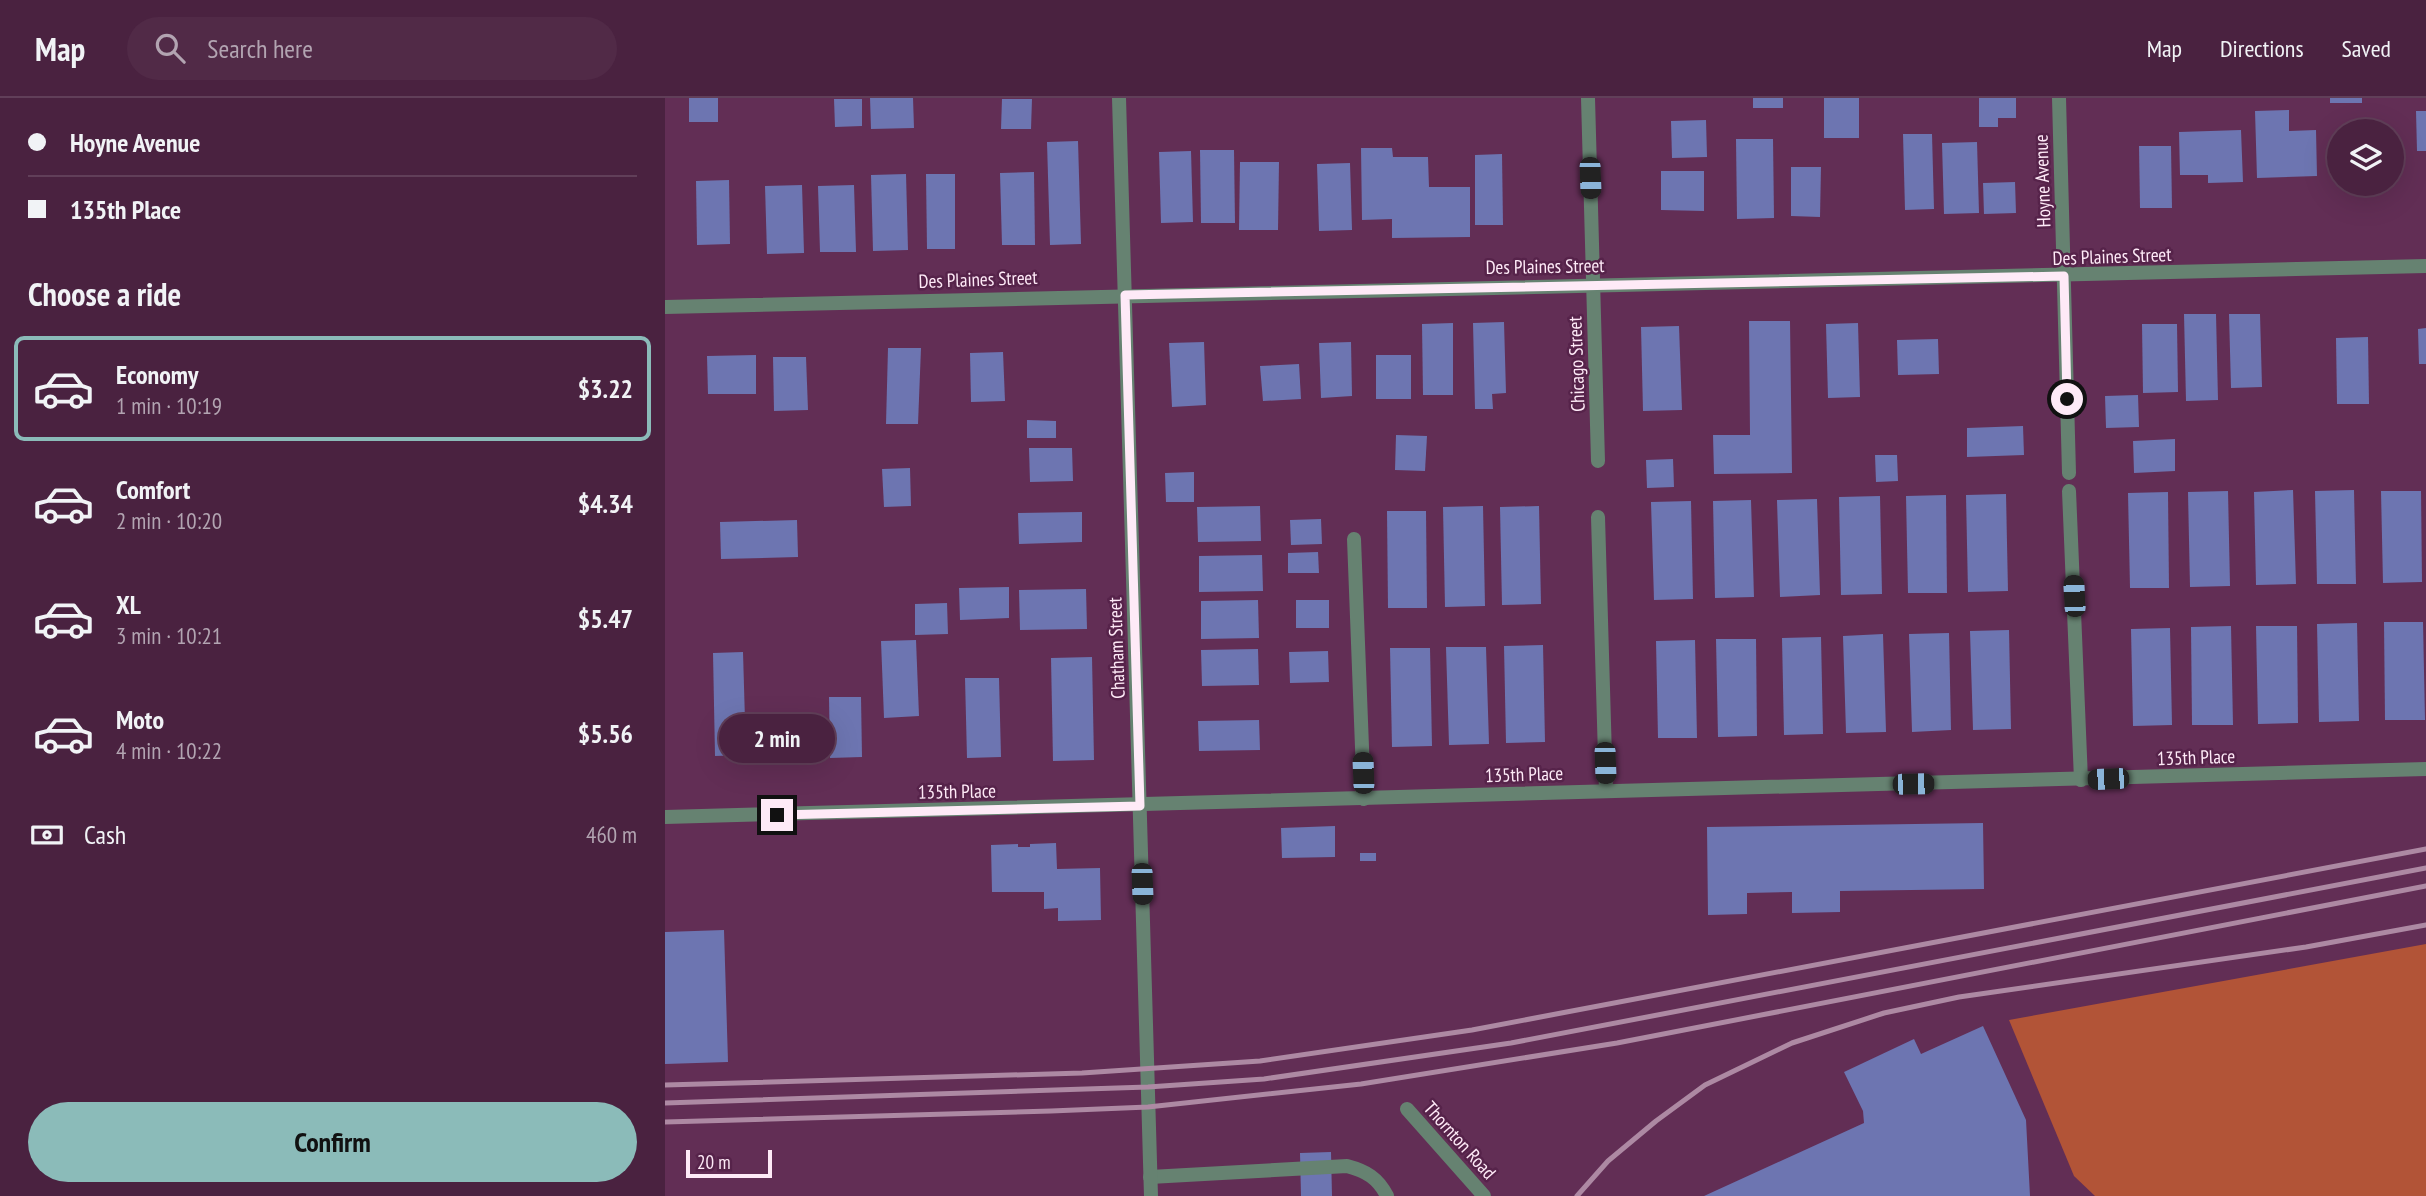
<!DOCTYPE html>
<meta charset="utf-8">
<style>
:root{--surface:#4a2240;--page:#512a47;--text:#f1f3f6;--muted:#b2a4b1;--line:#613f59;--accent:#8bbbb9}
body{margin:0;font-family:"PT Sans Narrow",sans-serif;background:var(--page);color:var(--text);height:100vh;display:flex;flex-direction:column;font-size:26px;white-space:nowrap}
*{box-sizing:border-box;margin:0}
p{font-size:23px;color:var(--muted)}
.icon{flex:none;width:38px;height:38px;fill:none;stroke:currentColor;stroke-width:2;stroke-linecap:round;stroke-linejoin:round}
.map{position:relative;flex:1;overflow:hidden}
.drawer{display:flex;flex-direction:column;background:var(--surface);width:665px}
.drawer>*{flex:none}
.guide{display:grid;align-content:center;height:154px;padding:0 28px;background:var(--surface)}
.buttons{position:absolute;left:1662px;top:21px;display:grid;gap:14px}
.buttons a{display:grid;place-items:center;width:77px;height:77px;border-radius:50%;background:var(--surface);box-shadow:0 7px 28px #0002,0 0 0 2px var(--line);font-size:35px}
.scale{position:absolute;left:21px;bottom:18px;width:86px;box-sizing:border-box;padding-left:7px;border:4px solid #feeaf7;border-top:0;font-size:19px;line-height:24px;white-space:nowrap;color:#feeaf7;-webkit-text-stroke:5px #56234a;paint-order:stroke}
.end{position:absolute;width:32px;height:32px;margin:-16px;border:9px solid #feeaf7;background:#111;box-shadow:0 0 0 4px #111}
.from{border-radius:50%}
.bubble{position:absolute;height:49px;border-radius:24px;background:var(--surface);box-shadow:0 7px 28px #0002,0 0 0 2px var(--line);font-size:23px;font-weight:600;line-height:49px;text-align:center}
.car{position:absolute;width:21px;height:42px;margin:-21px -10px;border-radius:9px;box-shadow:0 0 5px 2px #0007;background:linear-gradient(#222 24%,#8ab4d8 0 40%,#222 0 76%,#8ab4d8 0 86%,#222 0)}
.guide b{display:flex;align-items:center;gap:24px;height:66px;font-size:26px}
.guide b+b{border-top:2px solid var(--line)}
.guide i{width:18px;height:18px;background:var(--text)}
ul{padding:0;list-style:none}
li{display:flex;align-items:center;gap:21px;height:105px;margin:0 14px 10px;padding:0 14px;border:4px solid transparent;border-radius:10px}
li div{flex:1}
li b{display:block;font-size:26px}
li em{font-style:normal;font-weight:600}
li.current{border-color:var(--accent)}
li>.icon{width:63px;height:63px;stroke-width:1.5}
h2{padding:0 28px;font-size:32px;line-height:84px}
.pay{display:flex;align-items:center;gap:18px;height:77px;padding:0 28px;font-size:26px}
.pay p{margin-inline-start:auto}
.cta{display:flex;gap:14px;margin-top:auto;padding:14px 28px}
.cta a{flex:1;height:80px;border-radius:42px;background:var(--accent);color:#111;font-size:28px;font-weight:600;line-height:80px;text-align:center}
header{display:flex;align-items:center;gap:42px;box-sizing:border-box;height:98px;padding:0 35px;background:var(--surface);border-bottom:2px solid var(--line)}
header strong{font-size:33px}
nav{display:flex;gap:38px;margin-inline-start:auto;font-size:24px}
.search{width:490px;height:63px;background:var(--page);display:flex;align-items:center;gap:18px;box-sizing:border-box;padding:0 24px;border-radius:38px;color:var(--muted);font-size:26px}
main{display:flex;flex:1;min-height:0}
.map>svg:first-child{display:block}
.forest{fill:#b25437}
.building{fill:#6d75b1}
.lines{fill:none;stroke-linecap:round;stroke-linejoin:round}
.service{stroke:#668271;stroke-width:14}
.minor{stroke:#668271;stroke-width:14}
.rail{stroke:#ad89a3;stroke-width:5}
.route{stroke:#feeaf7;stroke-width:9}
.labels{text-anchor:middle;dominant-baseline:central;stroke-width:5;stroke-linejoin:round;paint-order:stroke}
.street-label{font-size:19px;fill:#feeaf7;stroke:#56234a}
</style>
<header>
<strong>Map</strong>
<div class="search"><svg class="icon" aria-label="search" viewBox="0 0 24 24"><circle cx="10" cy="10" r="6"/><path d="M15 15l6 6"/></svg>Search here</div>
<nav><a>Map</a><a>Directions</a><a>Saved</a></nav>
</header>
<main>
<section class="drawer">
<div class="guide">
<b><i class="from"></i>Hoyne Avenue</b>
<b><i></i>135th Place</b>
</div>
<h2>Choose a ride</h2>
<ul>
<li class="current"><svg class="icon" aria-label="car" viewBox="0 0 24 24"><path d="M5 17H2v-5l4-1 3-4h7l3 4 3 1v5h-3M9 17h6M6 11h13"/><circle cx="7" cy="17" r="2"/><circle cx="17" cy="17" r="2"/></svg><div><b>Economy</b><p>1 min · 10:19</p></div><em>$3.22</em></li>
<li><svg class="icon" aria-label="car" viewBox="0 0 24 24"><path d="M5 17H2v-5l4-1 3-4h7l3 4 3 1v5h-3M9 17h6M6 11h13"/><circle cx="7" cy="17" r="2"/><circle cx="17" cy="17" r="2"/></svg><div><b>Comfort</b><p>2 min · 10:20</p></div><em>$4.34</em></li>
<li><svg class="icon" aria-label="car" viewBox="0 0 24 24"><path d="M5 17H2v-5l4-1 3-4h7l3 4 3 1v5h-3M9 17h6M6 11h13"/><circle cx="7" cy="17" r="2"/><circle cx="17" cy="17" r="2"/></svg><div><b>XL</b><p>3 min · 10:21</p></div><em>$5.47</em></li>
<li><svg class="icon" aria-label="car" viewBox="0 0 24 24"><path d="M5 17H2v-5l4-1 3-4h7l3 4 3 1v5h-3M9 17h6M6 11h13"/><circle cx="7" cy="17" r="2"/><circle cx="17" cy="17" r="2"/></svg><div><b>Moto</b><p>4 min · 10:22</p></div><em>$5.56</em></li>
</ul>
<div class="pay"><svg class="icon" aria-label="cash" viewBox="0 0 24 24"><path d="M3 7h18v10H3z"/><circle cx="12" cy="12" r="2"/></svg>Cash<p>460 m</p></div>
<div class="cta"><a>Confirm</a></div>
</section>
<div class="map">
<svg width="1761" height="1098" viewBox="0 0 1761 1098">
<rect width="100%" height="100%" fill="#622e55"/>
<polygon class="forest" points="1761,846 1761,1098 1430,1098 1409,1078 1344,922"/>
<g class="building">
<rect x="24" y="0" width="29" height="24"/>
<polygon points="205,0 248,0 249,30 206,31"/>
<rect x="1088" y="0" width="30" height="10"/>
<rect x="1159" y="0" width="35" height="40"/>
<polygon points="1314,0 1351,0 1351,20 1333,20 1333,29 1314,29"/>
<rect x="1665" y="0" width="32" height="5"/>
<polygon points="169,1 197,1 197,28 170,29"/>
<polygon points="337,1 367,1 366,31 336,31"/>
<polygon points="1624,12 1624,33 1651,32 1652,78 1592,80 1590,13"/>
<polygon points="1751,13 1761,13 1761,53 1752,53"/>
<polygon points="1041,22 1042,59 1007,60 1006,23"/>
<polygon points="1576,32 1578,84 1543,85 1543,77 1515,77 1514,34"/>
<polygon points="1238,36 1267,36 1269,111 1240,112"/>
<polygon points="1071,41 1108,41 1109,120 1072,121"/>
<polygon points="413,43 416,146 385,147 382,44"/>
<polygon points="1312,44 1314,115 1279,116 1277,45"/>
<polygon points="1474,48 1506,48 1507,110 1475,110"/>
<polygon points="696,50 727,50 728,59 763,59 764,89 805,89 805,139 727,140 727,121 697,122"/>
<polygon points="535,52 569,52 570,125 536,125"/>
<polygon points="526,53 528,124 496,125 494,54"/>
<polygon points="837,56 838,127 810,127 810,57"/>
<polygon points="575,64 614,64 613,132 574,132"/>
<polygon points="685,65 687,132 654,133 652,66"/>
<polygon points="1126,69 1156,69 1155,119 1126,118"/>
<polygon points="996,73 1039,73 1039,113 996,112"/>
<polygon points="369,74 370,147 337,147 335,75"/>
<polygon points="241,76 243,152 208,153 206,77"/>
<polygon points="261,76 290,76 290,151 262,151"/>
<polygon points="64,82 65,146 32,147 31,83"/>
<polygon points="1350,84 1351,115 1319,116 1318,85"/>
<polygon points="137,87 139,155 102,156 100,88"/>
<polygon points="189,87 191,154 155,154 153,88"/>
<polygon points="1519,216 1551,216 1553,302 1521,303"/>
<polygon points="1564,216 1595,216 1597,289 1566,290"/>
<polygon points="1084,223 1125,223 1127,375 1049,376 1048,337 1085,337"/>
<polygon points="839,224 841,295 827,296 828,311 810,311 808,225"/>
<polygon points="788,225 788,297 758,297 757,226"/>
<polygon points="1193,225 1195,299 1163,300 1161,226"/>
<polygon points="1477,226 1512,226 1513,294 1478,295"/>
<polygon points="1014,228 1017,312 978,313 976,229"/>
<polygon points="1761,230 1761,266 1754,266 1753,231"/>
<polygon points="1703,239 1704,306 1672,306 1671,240"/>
<polygon points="1273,241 1274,276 1233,277 1232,242"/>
<polygon points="539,244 541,307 507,309 504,245"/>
<polygon points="686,244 687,298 656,300 654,245"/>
<polygon points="223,250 256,250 253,326 221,326"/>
<polygon points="338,254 340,303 306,304 305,255"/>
<polygon points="91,257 91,296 43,296 42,258"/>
<rect x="711" y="257" width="35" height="44"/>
<polygon points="108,259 141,259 143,312 109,313"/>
<polygon points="634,266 636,301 598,303 595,268"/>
<polygon points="1473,297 1474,329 1441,330 1440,298"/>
<polygon points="362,322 391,323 391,340 362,340"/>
<polygon points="1358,328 1359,357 1302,359 1302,330"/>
<polygon points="731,337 762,338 760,373 730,372"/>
<polygon points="1510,341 1510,373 1469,375 1468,343"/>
<polygon points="364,350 407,350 408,383 365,384"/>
<polygon points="1210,357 1232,357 1233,383 1211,384"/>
<polygon points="1008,361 1009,389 982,390 981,362"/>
<polygon points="245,370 246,408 219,409 217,371"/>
<polygon points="529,374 529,404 501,404 500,375"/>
<polygon points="1628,392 1631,486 1591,487 1589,394"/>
<polygon points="1689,392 1691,486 1652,486 1650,393"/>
<polygon points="1563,393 1565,488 1525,489 1523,394"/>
<polygon points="1716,393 1756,393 1757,484 1718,485"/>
<polygon points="1503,394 1504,490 1465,490 1463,395"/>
<polygon points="1341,396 1343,493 1303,494 1301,397"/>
<polygon points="1281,397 1282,495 1243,495 1241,398"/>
<polygon points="1215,398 1217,496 1176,497 1174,399"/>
<polygon points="1152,401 1155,497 1115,499 1112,402"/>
<polygon points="1086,402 1089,499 1050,500 1048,403"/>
<polygon points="1026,403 1028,501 989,502 986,404"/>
<polygon points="595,408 596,443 533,444 532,409"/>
<polygon points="818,408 820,508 780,509 778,409"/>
<polygon points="874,408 876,506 837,507 835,409"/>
<polygon points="722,413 761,413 762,510 723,510"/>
<polygon points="417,414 417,444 354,446 353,415"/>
<polygon points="656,421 657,446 626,447 625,422"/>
<polygon points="132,422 133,459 56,461 55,424"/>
<polygon points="653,454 654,475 623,475 623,455"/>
<polygon points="597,457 598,493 534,494 534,458"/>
<polygon points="344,489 344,520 295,522 294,490"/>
<polygon points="421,491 422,531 355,532 354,492"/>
<polygon points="593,502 594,540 536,541 536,503"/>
<rect x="631" y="502" width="33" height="28"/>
<polygon points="282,505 283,536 250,537 250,506"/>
<polygon points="1719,524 1758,524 1760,622 1720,622"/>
<polygon points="1692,525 1694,623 1654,624 1652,526"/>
<polygon points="1566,528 1568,627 1527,627 1526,529"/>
<polygon points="1591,528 1632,528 1633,625 1593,626"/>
<polygon points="1505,530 1507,627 1468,628 1466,531"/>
<polygon points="1344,532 1346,631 1308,632 1305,533"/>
<polygon points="1284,535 1286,632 1247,634 1244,536"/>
<polygon points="1218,536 1221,634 1181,635 1178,538"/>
<polygon points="1156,539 1158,636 1119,637 1117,540"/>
<polygon points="1051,541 1091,541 1092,638 1053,639"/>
<polygon points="251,542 254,618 219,620 216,543"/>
<polygon points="1030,542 1032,640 993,640 991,543"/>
<polygon points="878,547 880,644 841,645 839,548"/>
<polygon points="781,549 821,549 824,646 784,647"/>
<polygon points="725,550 765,550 767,648 727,649"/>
<polygon points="593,551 594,587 537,588 536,552"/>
<polygon points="663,553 664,584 625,585 624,554"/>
<polygon points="78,554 81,657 50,658 48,555"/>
<polygon points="427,559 429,662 388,663 386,560"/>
<polygon points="300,580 334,580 336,659 302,660"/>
<polygon points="164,599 196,599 197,659 165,660"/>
<polygon points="594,622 595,652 534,653 533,623"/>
<polygon points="1318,725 1319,791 1175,793 1175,814 1127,815 1127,794 1082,795 1082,816 1043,817 1042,729"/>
<polygon points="670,728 670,759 617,760 616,730"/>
<polygon points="391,745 392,771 435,770 436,822 393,823 393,810 379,811 379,794 327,794 326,747 353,746 353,749 365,749 365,746"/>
<rect x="695" y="755" width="16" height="8"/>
<polygon points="59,832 63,964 0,966 0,834"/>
<polygon points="1318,928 1361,1022 1365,1098 1039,1098 1199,1025 1198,1013 1179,974 1249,941 1256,956"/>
<polygon points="666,1054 667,1098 636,1098 635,1055"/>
</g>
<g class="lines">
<g class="service">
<polyline points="689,441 699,701"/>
<polyline points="742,1011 819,1098"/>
<path d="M485 1079 682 1068C701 1073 713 1080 722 1098"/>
</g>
<g class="minor">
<polyline points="454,0 486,1098"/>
<polyline points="923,0 933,363"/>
<polyline points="1394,0 1404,375"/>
<path d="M0 209C587 193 1174 185 1761 168"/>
<polyline points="1404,393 1416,682"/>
<polyline points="933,419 941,693"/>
<polyline points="0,719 1761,671"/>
</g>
<g class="rail">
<polyline points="0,987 417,975 595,963 807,932 1761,751"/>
<polyline points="0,1005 483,989 599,981 846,945 1761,770"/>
<polyline points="0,1024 386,1013 483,1009 696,986 952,945 1761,788"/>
<polyline points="912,1098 943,1063 991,1023 1040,987 1127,945 1219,915 1294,899 1641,849 1761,827"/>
</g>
</g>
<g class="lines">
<polyline class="route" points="112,717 475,708 460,197 1399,178 1402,301"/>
</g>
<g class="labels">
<g class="street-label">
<text transform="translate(1377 83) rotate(-92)">Hoyne Avenue</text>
<text transform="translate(1447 158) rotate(-2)">Des Plaines Street</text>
<text transform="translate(880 168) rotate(-1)">Des Plaines Street</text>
<text transform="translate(313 181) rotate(-2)">Des Plaines Street</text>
<text transform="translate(911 266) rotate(-92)">Chicago Street</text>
<text transform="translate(451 550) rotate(-92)">Chatham Street</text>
<text transform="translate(1531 659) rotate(-2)">135th Place</text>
<text transform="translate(859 676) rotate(-2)">135th Place</text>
<text transform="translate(292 693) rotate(-1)">135th Place</text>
<text transform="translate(795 1042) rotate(48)">Thornton Road</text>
</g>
</g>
</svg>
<div class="buttons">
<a><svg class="icon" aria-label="layers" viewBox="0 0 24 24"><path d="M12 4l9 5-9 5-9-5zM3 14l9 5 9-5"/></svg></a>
</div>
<div class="scale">20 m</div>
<i class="end from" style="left:1402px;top:301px"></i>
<i class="end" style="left:112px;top:717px"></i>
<div class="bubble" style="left:54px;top:616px;width:116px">2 min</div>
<i class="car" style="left:925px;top:80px;rotate:178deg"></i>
<i class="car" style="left:1409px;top:498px;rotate:357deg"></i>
<i class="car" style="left:940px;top:665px;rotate:178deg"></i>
<i class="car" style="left:698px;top:675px;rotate:358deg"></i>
<i class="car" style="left:1443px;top:681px;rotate:268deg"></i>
<i class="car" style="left:1248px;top:686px;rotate:89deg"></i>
<i class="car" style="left:477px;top:786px;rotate:178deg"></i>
</div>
</main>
